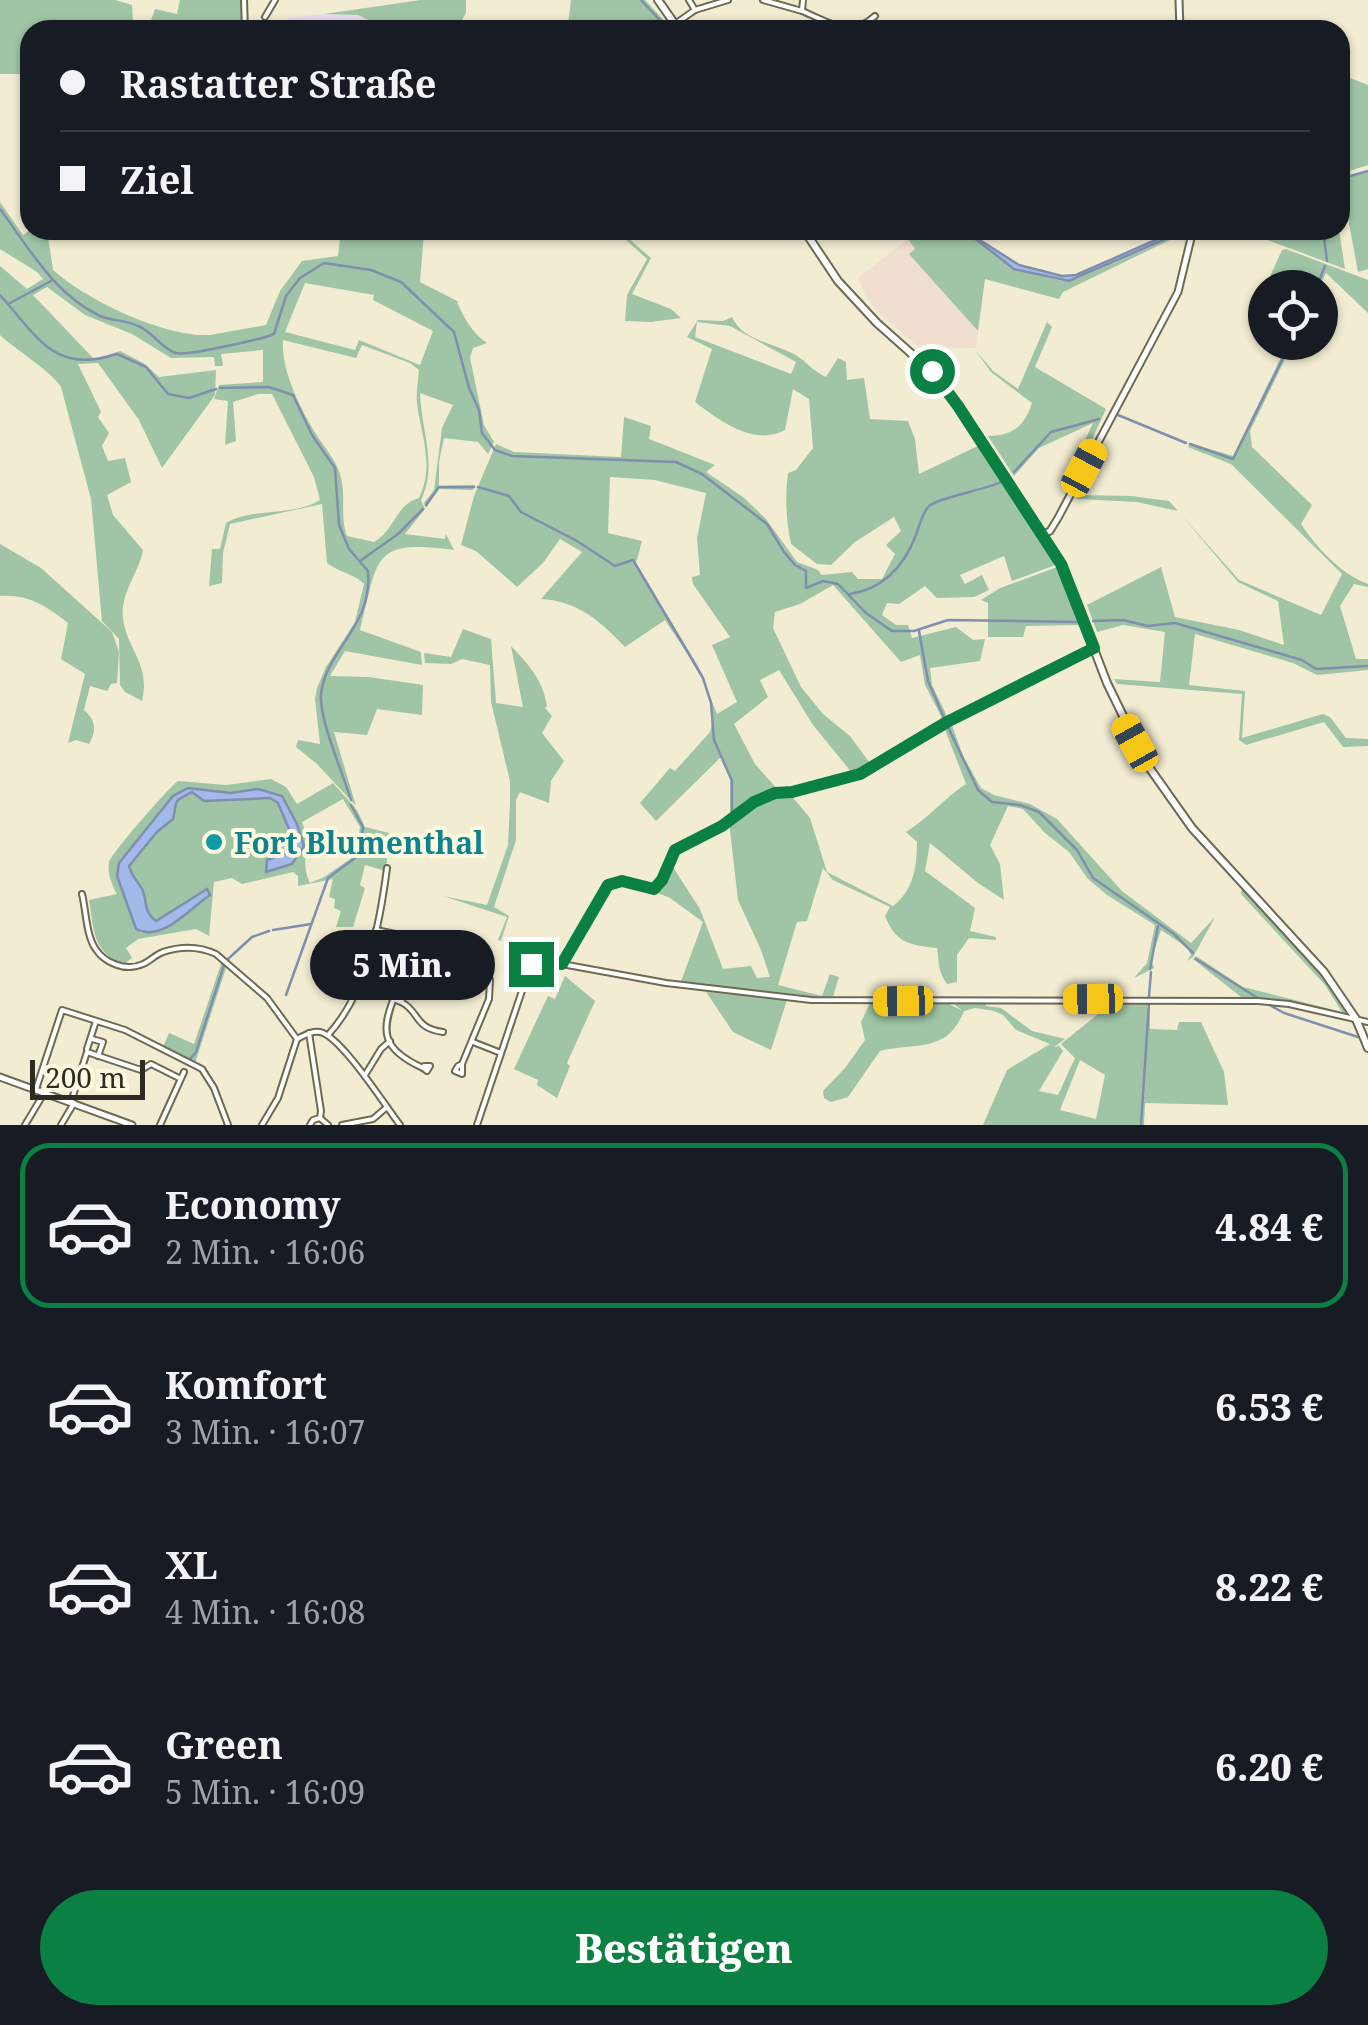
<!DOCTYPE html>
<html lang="de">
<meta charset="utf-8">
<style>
:root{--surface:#171b24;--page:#242831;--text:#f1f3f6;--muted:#9ea1a6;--line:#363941;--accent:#0b8043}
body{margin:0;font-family:"Noto Serif",serif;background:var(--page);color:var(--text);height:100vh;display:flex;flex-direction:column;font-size:38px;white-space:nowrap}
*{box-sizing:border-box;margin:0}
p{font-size:32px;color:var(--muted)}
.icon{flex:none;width:55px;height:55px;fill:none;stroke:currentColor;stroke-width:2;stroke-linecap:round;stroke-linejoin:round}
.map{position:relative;height:1125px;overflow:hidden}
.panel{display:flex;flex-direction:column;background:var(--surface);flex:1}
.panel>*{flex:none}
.hud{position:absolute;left:20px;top:20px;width:1330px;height:220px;border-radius:30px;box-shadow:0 2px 8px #0004;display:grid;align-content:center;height:220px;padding:0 40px;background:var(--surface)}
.buttons{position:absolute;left:1248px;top:270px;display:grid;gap:20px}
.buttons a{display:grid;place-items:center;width:90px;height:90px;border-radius:50%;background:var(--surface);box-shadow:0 2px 8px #0004;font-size:50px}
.scale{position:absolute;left:30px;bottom:25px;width:115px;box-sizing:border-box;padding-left:10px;border:5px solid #2e2c22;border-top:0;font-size:28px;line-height:35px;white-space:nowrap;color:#2e2c22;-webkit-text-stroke:8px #fffadf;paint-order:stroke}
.end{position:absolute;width:45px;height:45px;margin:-22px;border:12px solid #0b8043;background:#fff;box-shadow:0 0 0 5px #fff}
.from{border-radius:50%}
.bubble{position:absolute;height:70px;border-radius:35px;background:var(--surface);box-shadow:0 2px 8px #0004;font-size:32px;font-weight:800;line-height:70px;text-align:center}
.car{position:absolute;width:30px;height:60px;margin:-30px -15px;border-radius:12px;box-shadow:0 0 8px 2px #0007;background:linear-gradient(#f5c518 24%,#345 0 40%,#f5c518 0 76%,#345 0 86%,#f5c518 0)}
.hud b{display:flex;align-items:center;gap:35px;height:95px;font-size:38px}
.hud b+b{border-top:2px solid var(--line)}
.hud i{width:25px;height:25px;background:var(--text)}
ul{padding:18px 0 0;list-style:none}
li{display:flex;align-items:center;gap:30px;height:165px;margin:0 20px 15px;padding:0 20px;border:5px solid transparent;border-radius:30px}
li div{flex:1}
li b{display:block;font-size:38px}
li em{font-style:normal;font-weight:800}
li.selected{border-color:var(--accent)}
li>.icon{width:90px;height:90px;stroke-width:1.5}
.primary-button{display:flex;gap:20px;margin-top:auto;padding:20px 40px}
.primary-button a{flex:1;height:115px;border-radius:60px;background:var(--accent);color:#fff;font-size:40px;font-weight:800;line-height:115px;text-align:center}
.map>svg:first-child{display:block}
.commercial{fill:#f0dece}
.industrial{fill:#eadcef}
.green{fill:#9fc5a6;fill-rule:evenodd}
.water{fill:#a2b9e9;stroke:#7f8fad;stroke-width:2.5}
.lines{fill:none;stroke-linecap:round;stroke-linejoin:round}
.stream{stroke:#7f8fad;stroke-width:2.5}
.minor-casing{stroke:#6e6952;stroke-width:8}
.tertiary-casing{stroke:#6e6952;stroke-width:9}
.secondary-casing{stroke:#6e6952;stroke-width:10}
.minor{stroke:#fff;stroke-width:4}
.tertiary{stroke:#fff;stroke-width:5}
.secondary{stroke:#fff;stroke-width:6}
.route{stroke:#0b8043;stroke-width:12}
.culture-dot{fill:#0f9aa8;stroke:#fffadf;stroke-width:4}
.labels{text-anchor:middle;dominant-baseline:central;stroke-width:8;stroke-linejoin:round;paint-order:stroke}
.culture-label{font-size:30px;font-weight:bold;fill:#0d838f;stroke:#fffadf;text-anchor:start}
</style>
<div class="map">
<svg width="1368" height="1125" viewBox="0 0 1368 1125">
<rect width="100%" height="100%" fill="#f2ecd2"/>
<polygon class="commercial" points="908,239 915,249 910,255 978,331 976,348 919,348 877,311 866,297 858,278"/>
<polygon class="industrial" points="324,14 358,15 391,30 281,30 289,18"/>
<g class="green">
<polygon points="0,0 115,0 132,5 133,21 149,26 155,9 177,14 180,0 242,0 242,30 30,30 30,74 0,74"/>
<polygon points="421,0 466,0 466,13 456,30 391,30 358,15 324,14"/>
<polygon points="571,0 645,0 673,30 583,30 568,24"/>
<polygon points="1340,74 1368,85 1368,165 1340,174"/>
<polygon points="1368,172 1368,269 1358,272 1341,180"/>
<path d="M0 202 23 235 31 230H47L53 270C87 300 151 330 197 335H210L266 325 280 291 302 261 338 256 341 230 424 233 420 282 459 302H457C464 318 472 333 487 343L473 348 470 358 484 425 494 442 488 454 478 442 444 438 439 462V486L475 485 473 490 439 489 426 508 424 503 434 490 442 428 453 405 420 393C421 430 438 465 421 500L425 509 405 534 445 539 446 534 454 550C370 539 379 558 360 630L421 652 422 665 345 651 330 676 369 677 423 685 422 715 377 709 367 735 334 732 356 806 317 764 296 747 298 740 320 744 315 699 317 688 326 667 355 622 364 584C357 575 338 572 327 563L322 504 230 524 223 553 222 583 209 586 212 549H220L226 523C254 507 293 517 320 500L314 477 272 394H258L233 402 236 441 225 445 228 401 214 399 219 385 263 382V350L221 354 223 366H215L214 357 171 358 132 334 85 315 47 287 33 295 94 359 120 351 145 364 159 377 216 370 215 395 162 468 139 420 98 363 78 364 101 412 98 417 109 433 102 446 108 461 125 458 131 482 107 495 113 515 143 550C139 573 120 593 123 618 126 648 151 664 142 701L125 692 120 685 119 639 102 621 91 499 61 387C51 371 16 350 0 335V266L27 289 43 279 37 272 0 249ZM305 283 374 295 373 300 433 331 420 365 359 340 355 350 285 332ZM283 340 356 358 362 345 410 363 419 370C418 381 416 392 417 403 421 437 435 465 419 498 396 504 395 530 374 542L347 536C339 515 347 495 340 474 336 460 324 447 316 434 300 408 281 371 283 340Z"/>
<polygon points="615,230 622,233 635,230 628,238 651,258 632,294 671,309 681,318 651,322 625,321 627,295 647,259"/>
<polygon points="917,230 964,230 1014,269 1062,281 1077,279 1189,230 1187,240 1178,236 1063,292 1059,299 985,279 978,331 909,254 915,249 908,239"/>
<polygon points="1241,230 1339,230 1345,269"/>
<polygon points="1286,249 1368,280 1368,313 1326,273 1319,287 1265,288 1265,295 1262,294 1282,250"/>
<path d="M732 317C742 342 781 344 800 358 809 365 814 371 826 377L838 358 846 362 847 380 864 378 870 419 908 421 915 439 919 474 980 445 1056 561 1053 566 1012 581 1004 556 960 575 965 584 982 575 989 590 974 597 937 598 925 586 899 604 887 603 882 615 896 625H908L912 638 956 627 973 640 985 639 980 661 930 668 932 685 947 716 942 718 925 685 920 655 901 662 833 585 800 604 775 612 773 628 801 687 823 714 850 736 872 766 853 774 813 725 779 670 760 680 768 697 734 724 755 764 779 791 754 800 752 798 730 819V779L721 757 656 821 640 803 670 768 675 771 710 732C721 692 685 652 665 620L625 647C600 621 578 601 541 599L582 552 560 539 543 563 517 587 476 551 461 545 474 496 496 444 514 452 621 457 624 417 651 426 649 439 715 465 706 472 743 497 766 519 797 562 818 570 822 575 852 572 858 579H882L895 554 886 545 901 531 894 517 855 542 831 565 817 564 791 544C786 521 785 495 788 473L796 470 813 448 809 399 793 389 785 430C754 447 719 420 695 402L712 349 687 337 698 320 723 321ZM697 322 730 326 796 362 791 374 695 337ZM610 477 655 480 706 493 697 538 700 575 692 577 693 584 730 637 712 645 737 702 717 714 698 666 636 563 642 541 608 533Z"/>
<path d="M1047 322 1052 327 1035 367 1106 409 1087 450 1082 447 1093 423 1039 448 1014 476 988 436C1012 436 1025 426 1032 403L991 372 975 350 993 371 1018 389Z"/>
<path d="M1288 343H1293L1250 431 1252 447 1312 505 1301 524C1316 547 1342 575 1368 584V587L1354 584 1340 606 1356 659H1368V670L1317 675 1293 663 1195 634 1189 685 1245 691 1242 738 1323 714 1330 717 1346 738 1368 739V746L1343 747 1324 722 1246 745 1239 740 1242 694 1117 684 1114 679 1160 682 1165 632 1123 625 1097 632 1087 605 1161 567 1175 617 1239 630 1284 645 1278 601 1238 582 1178 511 1137 502 1077 499 1078 495 1131 496 1169 501 1239 580 1321 615 1342 574 1231 464 1188 447 1190 443 1233 456Z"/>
<path d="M0 544 41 568 112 632 119 652 117 683 111 684 107 691 90 686 84 710C96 721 97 730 89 744L76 740 68 743 85 674 61 659 68 623C46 606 29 594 0 596Z"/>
<polygon points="1060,566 1079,625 1026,626 1023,637 988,637 988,603 981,600 1000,588"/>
<path d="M463 629 491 639 496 703 523 707 511 646C529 665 543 680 547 706L545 708 552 716 542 733 564 761 551 781 549 803 520 792 516 800V840L494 907 509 916 501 941 498 940 507 917 443 896 487 905 508 845 510 803V781L491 702 490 665 462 659 451 664 425 663 424 653 451 657Z"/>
<path d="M996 699V704L952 725 963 756 981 788 994 795 1030 804 1057 819 1122 891 1191 943 1215 917 1193 957 1187 961 1191 955 1188 948 1161 930 1151 960 1154 968 1134 978 1147 963 1155 925 1107 895 1088 879 1069 852 1045 833 1023 809 1008 806 990 845 1000 864 1004 900 978 883 930 843 925 871 975 908 970 931 996 937V940L969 938 957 955V982L947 984C938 972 939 962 937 948 911 945 896 944 885 916L890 907 833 880 823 868 807 921 797 922 778 985 822 996 830 974 839 977 832 1000 680 984 703 922 670 898 653 891 663 882 669 861 700 909 723 969 751 966 757 978 770 977 761 950 738 900 729 822 767 797 791 795 810 818 827 872 893 906C914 890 917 866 917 842L906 832C929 818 944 798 966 784L944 727Z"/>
<path d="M271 779 286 787 297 804 333 783 357 810 365 827 389 833 386 871 365 865 360 885 365 888 353 927H336L341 911 334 908 335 899 329 897 333 879 298 886V876L293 872 242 884 232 878 214 882 209 936 196 929 138 939 126 948 132 958 123 965C91 951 94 927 89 900L117 894C112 885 107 873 109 862 110 855 169 787 178 781L226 785ZM188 787 231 793 258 789 282 796 297 824 304 846 292 864 266 872 267 860 295 850V843L278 803 270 798 204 801 192 792 173 804 175 812 129 867C132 877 137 881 142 889 148 902 143 912 156 921L181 908 198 905 164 927 141 933 136 929 117 876 119 863 173 796ZM343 799 360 827 356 855 324 877 310 883C299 862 312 843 302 822Z"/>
<polygon points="1242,887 1325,977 1349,1015 1287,1002 1241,997 1193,959 1196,956 1243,987 1342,1012 1325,985 1241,894"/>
<polygon points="222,961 227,965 195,1063 163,1047 169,1033 194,1044"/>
<polygon points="565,976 595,1001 567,1063 570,1066 557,1098 537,1085 538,1080 514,1069 548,996 555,999"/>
<polygon points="706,992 787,1000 771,1050 733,1032"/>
<path d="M986 1001V1006L1001 1008 1032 1031 1065 1039 1054 1047 1059 1046 1063 1051 1039 1091 1058 1095 1075 1058 1061 1044 1114 1001H1150V1029L1177 1030 1179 1022H1201L1224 1072 1228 1105 1145 1103 1144 1125H983L1007 1070 1050 1044 1016 1030 1003 1015 994 1011 975 1008 964 1011C947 1054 916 1042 880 1051L848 1097 831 1102 824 1098 823 1091 845 1068 865 1040 861 1022 870 1003 945 1002 963 1011 955 1005 957 1002ZM1080 1060 1105 1075 1096 1119 1060 1110Z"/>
</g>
<g class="water">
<polygon points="964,230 1019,265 1062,276 1076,275 1178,230 1186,230 1069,281 1014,269"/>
<path d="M188 788 231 793 258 789 282 796 297 824 304 846 292 864 266 872 267 860 295 850V843L278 803 270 798 204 801 192 792C171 803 178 799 173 819L157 832 129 866C132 877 137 880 142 889 148 902 143 912 156 921L207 889 210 895C190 908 162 943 136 929L117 876 119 863 173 796Z"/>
</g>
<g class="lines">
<g class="stream">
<polyline points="641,0 669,30"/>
<polyline points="1340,179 1368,171"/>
<path d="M0 209C29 248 54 294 100 316 112 321 126 320 138 326 152 331 163 350 176 353 187 356 263 339 274 334L286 296 300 278 324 263 371 270 401 282 454 332 469 388 479 410 482 433 495 450 512 456 676 462 702 474 767 524 784 552 795 565 806 571V588L823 581 838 584 866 613 892 631H914L948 620 1080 622"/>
<polyline points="1323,230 1327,261"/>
<polyline points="1316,288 1325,266"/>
<path d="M0 295C38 337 54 375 117 354L146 367 168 394 189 398 216 389"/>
<polyline points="10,303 51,281"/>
<path d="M220 388 269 387 293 395 312 435 335 468 339 525 349 549 368 571C373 627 326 649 321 694 319 720 343 773 351 800"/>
<polyline points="1118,415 1186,443"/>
<polyline points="1190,444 1233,459 1291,342"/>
<polyline points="1014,472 1051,432 1099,419"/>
<polyline points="478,487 509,496 521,512 577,541 615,566 633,560 703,678 711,703 714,740 732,781 732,816"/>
<polyline points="426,505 439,487 474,487"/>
<polyline points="360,561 398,534 423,509"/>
<path d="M850 594C883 589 904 566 916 535 919 527 922 514 928 507 935 498 985 490 1001 482"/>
<polyline points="1093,621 1123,620 1148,626 1175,623 1302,660 1316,669 1368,666"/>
<polyline points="919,631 928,681 945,720"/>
<polyline points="947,725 978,790 992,802 1020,805 1039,812 1077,850 1093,878 1174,934 1193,953"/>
<polyline points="273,930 311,924"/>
<polyline points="228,959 252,937 269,931"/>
<polyline points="1196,959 1259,999"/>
<polyline points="1150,969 1158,926"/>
<polyline points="286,995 328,878 359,855 363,827 351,805"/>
<polyline points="1149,996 1151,972"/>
<polyline points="1266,1003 1284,1013 1358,1037"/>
<polyline points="190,1059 196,1052 224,965"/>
<polyline points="1141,1125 1149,1003"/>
</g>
<defs>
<g id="minor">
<polyline points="244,0 245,30"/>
<polyline points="689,0 695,10"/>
<polyline points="763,0 802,11 803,0"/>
<path d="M802 11C829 22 850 39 875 16"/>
<polyline points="265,17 275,0"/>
<polyline points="675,24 695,10 728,0"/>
<path d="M82 894C86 910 86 934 95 948 104 963 126 972 143 964 150 961 155 955 163 952 181 946 199 946 216 954L267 998 297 1039"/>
<polyline points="376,930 410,937"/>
<polyline points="416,962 417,981"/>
<polyline points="562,964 608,885 622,881 654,889 662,880 675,850 722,826 754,802 775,793 792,792 859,774 947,722 1093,648"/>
<polyline points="360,977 396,993"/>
<polyline points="456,987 460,970"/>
<polyline points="403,996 408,985 417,981 449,992 456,987 459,989 457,995 449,992"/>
<path d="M393 999 401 1002 403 996 396 993C380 1031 381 1049 423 1068"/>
<path d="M401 1002C420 1011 413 1028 443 1032"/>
<polyline points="309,1033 321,1111 320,1118 313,1120 310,1125"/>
<path d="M328 1035C367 993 380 923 387 868"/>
<polyline points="92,1039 103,1042 98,1056"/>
<path d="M297 1039C305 1035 311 1031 320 1032 341 1036 386 1107 400 1125"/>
<polyline points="473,1042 501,1053"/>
<polyline points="87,1049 96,1021"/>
<polyline points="462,1064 489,999 490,980"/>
<polygon points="462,1064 462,1074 455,1071 458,1066"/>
<polygon points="424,1066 430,1066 427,1071 423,1068"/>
<polyline points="365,1075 381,1049 390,1041"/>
<polyline points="36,1089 62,1010 125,1030 202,1069 214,1088 228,1125"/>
<polyline points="71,1102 87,1052 141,1070 151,1064 179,1078"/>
<polyline points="320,1118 328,1125"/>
<polyline points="25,1125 43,1095"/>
<polyline points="61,1125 74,1103"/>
<polyline points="160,1125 184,1072"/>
<polyline points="262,1125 278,1098 297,1039"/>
<polyline points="342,1125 373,1119 387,1107"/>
<polyline points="477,1125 531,964 540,960 666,983 811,1000 1258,1001 1289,1004 1368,1022"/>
</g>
<g id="tertiary">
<polyline points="1179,0 1180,30"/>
<polyline points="1042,535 1050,531 1058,518 1178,292 1193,230"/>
<polyline points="0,1077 132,1125"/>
</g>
<g id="secondary">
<polyline points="658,0 679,30"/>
<polyline points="804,230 838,281 877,323 931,371 958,405 1061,563 1107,683 1146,763 1192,828 1324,972 1356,1019 1368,1048"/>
</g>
</defs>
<use href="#minor" class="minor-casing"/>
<use href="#tertiary" class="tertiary-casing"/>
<use href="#secondary" class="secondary-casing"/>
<use href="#minor" class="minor"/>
<use href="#tertiary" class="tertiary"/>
<use href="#secondary" class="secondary"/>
</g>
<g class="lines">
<polyline class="route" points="531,964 540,960 562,964 608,885 622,881 654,889 662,880 675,850 722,826 754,802 775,793 792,792 860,774 947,722 1094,648 1061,564 958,406 932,371"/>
</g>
<circle class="culture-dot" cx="214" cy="842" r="10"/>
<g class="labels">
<g class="culture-label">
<text x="234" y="842">Fort Blumenthal</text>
</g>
</g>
</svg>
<div class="buttons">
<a><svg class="icon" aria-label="locate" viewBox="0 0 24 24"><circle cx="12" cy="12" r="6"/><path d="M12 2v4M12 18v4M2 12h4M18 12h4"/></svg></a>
</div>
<div class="scale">200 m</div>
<i class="end from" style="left:932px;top:371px"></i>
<i class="end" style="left:531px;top:964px"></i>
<div class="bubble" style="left:310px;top:930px;width:185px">5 Min.</div>
<i class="car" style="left:1084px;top:468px;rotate:28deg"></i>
<i class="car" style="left:1135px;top:743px;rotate:331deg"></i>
<i class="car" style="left:1093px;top:999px;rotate:269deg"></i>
<i class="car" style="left:903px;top:1001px;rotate:269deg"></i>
<div class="hud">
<b><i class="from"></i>Rastatter Straße</b>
<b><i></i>Ziel</b>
</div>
</div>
<section class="panel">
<ul>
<li class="selected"><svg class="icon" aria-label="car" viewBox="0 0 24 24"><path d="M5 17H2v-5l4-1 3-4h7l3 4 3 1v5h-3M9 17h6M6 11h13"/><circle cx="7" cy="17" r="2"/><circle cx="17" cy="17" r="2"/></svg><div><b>Economy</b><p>2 Min. · 16:06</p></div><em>4.84 €</em></li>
<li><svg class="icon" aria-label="car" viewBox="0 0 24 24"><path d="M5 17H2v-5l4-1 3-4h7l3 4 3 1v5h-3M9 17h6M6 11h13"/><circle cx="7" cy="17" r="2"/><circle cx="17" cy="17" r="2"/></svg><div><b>Komfort</b><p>3 Min. · 16:07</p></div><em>6.53 €</em></li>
<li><svg class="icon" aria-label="car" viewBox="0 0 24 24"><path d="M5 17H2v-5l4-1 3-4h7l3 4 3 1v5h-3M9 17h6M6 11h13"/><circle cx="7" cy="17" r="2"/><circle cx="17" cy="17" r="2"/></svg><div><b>XL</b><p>4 Min. · 16:08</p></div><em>8.22 €</em></li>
<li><svg class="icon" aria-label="car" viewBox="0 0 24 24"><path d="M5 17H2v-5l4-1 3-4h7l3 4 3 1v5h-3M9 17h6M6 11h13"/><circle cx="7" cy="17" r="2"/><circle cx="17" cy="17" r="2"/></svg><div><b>Green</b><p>5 Min. · 16:09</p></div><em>6.20 €</em></li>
</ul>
<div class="primary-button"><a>Bestätigen</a></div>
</section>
